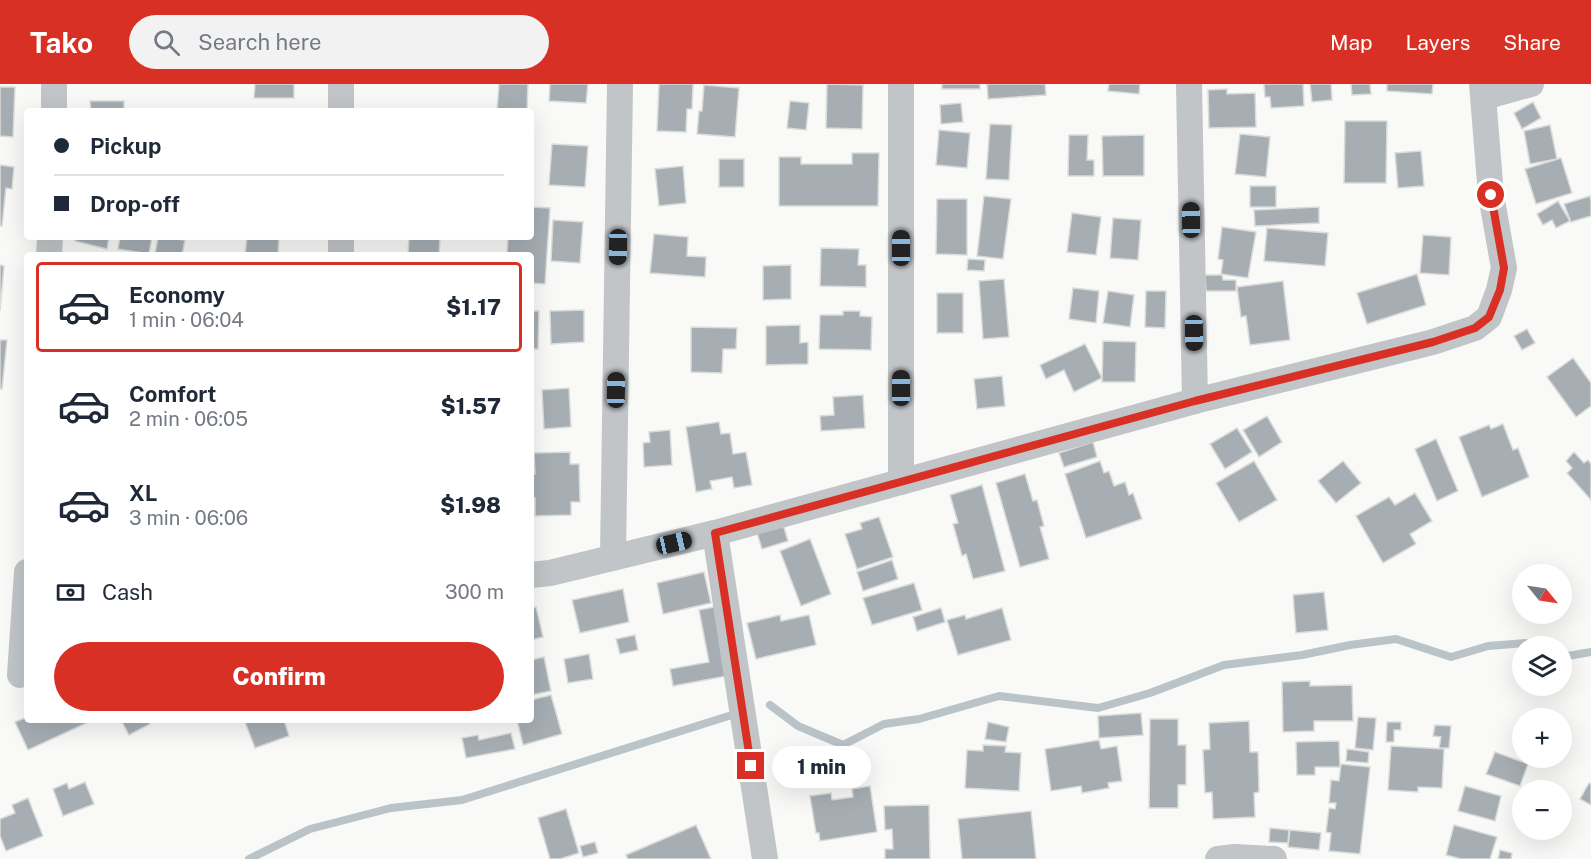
<!DOCTYPE html>
<meta charset="utf-8">
<style>
:root{--surface:#fff;--page:#f2f2f3;--text:#1f2937;--muted:#747a83;--line:#e0e1e3;--accent:#d93025}
body{margin:0;font-family:"Public Sans",sans-serif;background:var(--page);color:var(--text);height:100vh;display:flex;flex-direction:column;font-size:22px;white-space:nowrap}
*{box-sizing:border-box;margin:0}
p{font-size:20px;color:var(--muted)}
.icon{flex:none;width:33px;height:33px;fill:none;stroke:currentColor;stroke-width:2;stroke-linecap:round;stroke-linejoin:round}
.map{position:relative;flex:1;overflow:hidden}
.details{position:absolute;left:24px;top:168px;width:510px;height:471px;display:flex;flex-direction:column;background:var(--surface);border-radius:6px;box-shadow:0 6px 24px #0002}
.details>*{flex:none}
.hud{position:absolute;left:24px;top:24px;width:510px;height:132px;border-radius:6px;box-shadow:0 6px 24px #0002;display:grid;align-content:center;height:132px;padding:0 30px;background:var(--surface)}
.needle{width:39px;rotate:120deg}
.fabs{position:absolute;left:1512px;top:480px;display:grid;gap:12px}
.fabs a{display:grid;place-items:center;width:60px;height:60px;border-radius:50%;background:var(--surface);box-shadow:0 6px 24px #0002;font-size:30px}
.end{position:absolute;width:27px;height:27px;margin:-14px;border:8px solid #d93025;background:#fff;box-shadow:0 0 0 3px #fff}
.from{border-radius:50%}
.bubble{position:absolute;height:42px;border-radius:21px;background:var(--surface);box-shadow:0 6px 24px #0002;font-size:20px;font-weight:800;line-height:42px;text-align:center}
.car{position:absolute;width:18px;height:36px;margin:-18px -9px;border-radius:8px;box-shadow:0 0 4px 2px #0007;background:linear-gradient(#222 24%,#8ab4d8 0 40%,#222 0 76%,#8ab4d8 0 86%,#222 0)}
.hud b{display:flex;align-items:center;gap:21px;height:57px;font-size:22px}
.hud b+b{border-top:2px solid var(--line)}
.hud i{width:15px;height:15px;background:var(--text)}
ul{padding:10px 0 0;list-style:none}
li{display:flex;align-items:center;gap:18px;height:90px;margin:0 12px 9px;padding:0 18px;border:3px solid transparent;border-radius:6px}
li div{flex:1}
li b{display:block;font-size:22px}
li em{font-style:normal;font-weight:800}
li.current{border-color:var(--accent)}
li>.icon{width:54px;height:54px;stroke-width:1.5}
.pay{display:flex;align-items:center;gap:15px;height:66px;padding:0 30px;font-size:22px}
.pay p{margin-inline-start:auto}
.cta{display:flex;gap:12px;margin-top:auto;padding:12px 30px}
.cta a{flex:1;height:69px;border-radius:36px;background:var(--accent);color:#fff;font-size:24px;font-weight:800;line-height:69px;text-align:center}
header{display:flex;align-items:center;gap:36px;box-sizing:border-box;height:84px;padding:0 30px;background:var(--accent);color:#fff}
header strong{font-size:28px}
nav{display:flex;gap:33px;margin-inline-start:auto;font-size:21px}
.search{width:420px;height:54px;background:var(--page);display:flex;align-items:center;gap:15px;box-sizing:border-box;padding:0 21px;border-radius:33px;color:var(--muted);font-size:22px}
.map>svg:first-child{display:block}
.lines{fill:none;stroke-linecap:round;stroke-linejoin:round}
.stream{stroke:#bac3c8;stroke-width:8}
.building{fill:#a6aeb4;stroke:#dbdbd9;stroke-width:1.5}
.minor{stroke:#c1c5c8;stroke-width:26}
.route{stroke:#d93025;stroke-width:8}
</style>
<header>
<strong>Tako</strong>
<div class="search"><svg class="icon" aria-label="search" viewBox="0 0 24 24"><circle cx="10" cy="10" r="6"/><path d="M15 15l6 6"/></svg>Search here</div>
<nav><a>Map</a><a>Layers</a><a>Share</a></nav>
</header>
<div class="map">
<svg width="1591" height="775" viewBox="0 0 1591 775">
<rect width="100%" height="100%" fill="#f9f9f7"/>
<g class="lines">
<g class="stream">
<polyline points="1562,573 1591,568"/>
<polyline points="770,621 798,642 843,661 884,640 919,635 999,612 1098,624 1150,609 1224,581 1302,571 1350,561 1396,555 1451,573 1488,562 1526,559 1532,562"/>
<polyline points="249,775 310,745 391,724 462,716 735,630"/>
</g>
</g>
<g class="building">
<polygon points="255,0 294,0 294,14 254,14"/>
<polygon points="499,0 528,0 527,27 497,27"/>
<polygon points="550,0 588,0 586,19 549,17"/>
<polygon points="659,0 693,0 692,25 687,25 686,48 657,47"/>
<polygon points="827,0 863,1 862,45 826,44"/>
<rect x="942" y="0" width="38" height="5"/>
<polygon points="987,0 1045,0 1046,11 988,15"/>
<polygon points="1109,0 1140,0 1139,10 1108,7"/>
<polygon points="1264,0 1303,0 1304,22 1271,24 1270,13 1265,13"/>
<polygon points="1310,0 1331,0 1332,16 1312,18"/>
<polygon points="1351,0 1370,0 1371,10 1352,11"/>
<polygon points="1387,0 1433,0 1432,10 1387,7"/>
<polygon points="704,1 739,4 735,53 697,50 699,27 702,27"/>
<polygon points="0,3 15,3 13,53 0,52"/>
<polygon points="1227,5 1227,10 1255,9 1256,43 1209,44 1208,6"/>
<polygon points="90,17 124,17 124,27 91,27"/>
<polygon points="790,17 809,19 806,46 787,44"/>
<polygon points="1533,18 1541,34 1522,45 1514,29"/>
<polygon points="961,19 963,38 941,40 940,21"/>
<polygon points="1345,37 1387,37 1386,99 1344,99"/>
<polygon points="990,40 1012,41 1009,96 986,95"/>
<polygon points="1550,41 1557,75 1530,80 1524,47"/>
<polygon points="939,46 970,49 967,84 936,81"/>
<polygon points="1240,50 1270,53 1266,93 1235,90"/>
<polygon points="1069,51 1088,51 1087,76 1094,76 1094,92 1068,92"/>
<polygon points="1144,51 1144,92 1103,92 1102,52"/>
<polygon points="552,60 588,62 585,103 549,101"/>
<polygon points="1421,67 1424,102 1398,104 1395,69"/>
<polygon points="852,69 879,69 878,122 779,122 779,73 801,73 801,80 852,80"/>
<polygon points="1561,74 1572,109 1536,120 1525,85"/>
<rect x="719" y="75" width="25" height="28"/>
<polygon points="0,81 14,83 12,105 6,104 2,142 0,142"/>
<polygon points="683,82 686,119 659,122 655,85"/>
<rect x="1250" y="102" width="26" height="21"/>
<polygon points="984,112 1011,115 1003,175 977,172"/>
<polygon points="1590,112 1591,117 1591,132 1571,138 1564,120"/>
<polygon points="937,115 967,115 967,171 936,170"/>
<polygon points="1558,117 1570,137 1556,144 1552,136 1543,141 1537,130"/>
<polygon points="531,123 550,124 545,200 531,199 531,171 507,171 508,153 531,153"/>
<polygon points="1319,123 1319,139 1255,142 1254,126"/>
<polygon points="1072,129 1101,133 1096,171 1067,168"/>
<polygon points="1113,134 1141,136 1138,176 1110,174"/>
<polygon points="553,136 583,138 580,179 551,177"/>
<polygon points="1222,143 1256,148 1248,194 1221,190 1223,176 1218,175"/>
<polygon points="1267,144 1328,149 1325,182 1264,177"/>
<polygon points="654,150 688,153 687,172 706,173 705,193 650,189"/>
<polygon points="1423,151 1451,153 1449,191 1420,189"/>
<polygon points="76,153 109,153 107,165 75,157"/>
<polygon points="120,153 152,153 149,170 118,165"/>
<polygon points="158,153 185,156 182,171 155,170"/>
<polygon points="247,153 279,153 278,171 245,171"/>
<polygon points="409,153 440,153 439,171 408,171"/>
<polygon points="821,164 859,165 858,181 866,181 866,203 820,202"/>
<polygon points="968,175 985,176 984,187 967,186"/>
<polygon points="0,181 4,182 0,227"/>
<polygon points="791,181 791,215 763,216 763,182"/>
<polygon points="1417,190 1426,221 1367,240 1357,209"/>
<polygon points="1205,191 1222,191 1223,196 1236,196 1236,207 1206,207"/>
<polygon points="1004,195 1009,253 983,255 979,197"/>
<polygon points="1283,197 1290,256 1250,261 1246,232 1241,233 1237,203"/>
<polygon points="1073,204 1099,207 1096,239 1069,235"/>
<polygon points="1108,207 1134,211 1130,243 1103,239"/>
<polygon points="1146,207 1166,207 1165,244 1145,243"/>
<rect x="937" y="209" width="26" height="40"/>
<polygon points="584,226 584,258 551,260 550,227"/>
<polygon points="531,227 539,227 538,265 531,265"/>
<polygon points="843,227 860,227 860,232 872,233 871,266 819,265 820,231 843,231"/>
<polygon points="800,241 800,259 808,258 808,280 766,281 766,242"/>
<polygon points="691,243 737,244 736,265 723,265 722,289 691,288"/>
<polygon points="1527,245 1535,259 1522,266 1514,252"/>
<polygon points="0,256 7,256 2,305 0,305"/>
<polygon points="1103,257 1136,258 1135,298 1102,298"/>
<polygon points="1085,260 1102,294 1074,308 1064,286 1046,295 1040,281"/>
<polygon points="1573,274 1591,299 1591,322 1576,333 1547,293"/>
<polygon points="1002,292 1005,322 977,325 974,295"/>
<polygon points="569,304 571,343 544,345 542,306"/>
<polygon points="863,311 865,344 821,347 820,332 834,331 833,313"/>
<polygon points="1267,332 1282,358 1259,373 1243,346"/>
<polygon points="719,338 721,350 730,349 733,370 746,368 752,401 734,404 732,393 710,397 712,405 696,408 686,343"/>
<polygon points="1503,340 1513,366 1518,364 1529,393 1482,413 1459,353 1489,341 1491,345"/>
<polygon points="1237,344 1252,368 1225,385 1210,360"/>
<polygon points="670,346 672,381 644,383 643,359 650,358 649,348"/>
<polygon points="1436,355 1458,407 1437,417 1415,365"/>
<polygon points="1093,358 1097,373 1064,383 1059,369"/>
<polygon points="570,368 570,380 579,380 580,418 571,418 571,431 535,432 535,414 531,414 531,390 535,390 534,369"/>
<polygon points="1574,368 1584,379 1588,376 1591,380 1591,416 1567,389 1572,384 1566,377"/>
<polygon points="1100,377 1104,389 1109,387 1114,402 1125,398 1129,411 1133,409 1142,435 1086,454 1065,390"/>
<polygon points="1254,377 1277,416 1239,438 1216,399"/>
<polygon points="1343,377 1361,399 1336,419 1318,397"/>
<polygon points="1025,390 1033,417 1037,416 1044,442 1040,443 1049,475 1020,483 996,399"/>
<polygon points="982,401 1005,487 973,495 966,470 962,472 953,440 958,439 950,411"/>
<polygon points="1415,409 1432,437 1410,450 1416,460 1383,479 1356,432 1389,413 1395,421"/>
<polygon points="879,433 893,473 857,485 845,450 862,445 860,439"/>
<polygon points="783,440 788,457 762,465 757,449"/>
<polygon points="810,455 831,510 801,522 780,467"/>
<polygon points="892,476 898,495 863,507 857,488"/>
<polygon points="704,488 711,519 663,530 657,499"/>
<polygon points="914,499 922,526 872,541 863,514"/>
<polygon points="623,505 629,538 580,549 572,516"/>
<polygon points="1324,508 1328,546 1296,549 1293,511"/>
<polygon points="719,522 732,591 673,602 670,585 709,578 699,526"/>
<polygon points="536,523 543,553 531,556 531,524"/>
<polygon points="941,524 945,538 917,547 913,533"/>
<polygon points="1002,524 1011,556 958,571 947,536 965,531 966,535"/>
<polygon points="780,531 781,537 809,531 816,561 756,575 747,539"/>
<polygon points="635,551 638,566 620,570 616,555"/>
<polygon points="589,570 593,595 568,599 564,575"/>
<polygon points="544,573 551,607 531,611 531,576"/>
<polygon points="1310,597 1310,602 1352,601 1353,637 1314,637 1314,647 1283,648 1282,598"/>
<polygon points="551,611 562,650 523,661 517,636 531,636 531,616"/>
<polygon points="1141,629 1143,651 1099,654 1098,632"/>
<polygon points="27,633 27,636 93,636 28,666 15,638"/>
<polygon points="1358,633 1376,634 1373,666 1355,664"/>
<polygon points="1150,635 1178,635 1178,661 1186,661 1186,701 1178,701 1178,724 1149,724"/>
<polygon points="121,636 148,636 150,640 129,651"/>
<polygon points="251,636 284,636 289,652 255,664 245,638"/>
<polygon points="1249,637 1250,668 1258,668 1259,708 1254,709 1255,733 1213,735 1212,708 1205,709 1203,666 1210,665 1209,639"/>
<polygon points="988,638 1009,643 1006,658 985,655"/>
<polygon points="1387,638 1401,638 1401,646 1394,646 1394,658 1386,658"/>
<polygon points="1435,641 1451,642 1449,664 1439,664 1441,653 1433,652"/>
<polygon points="511,649 515,665 466,674 462,654 478,651 479,656"/>
<polygon points="1099,656 1101,665 1117,662 1122,697 1108,699 1109,704 1082,709 1081,702 1051,707 1045,665"/>
<polygon points="1339,657 1340,683 1315,683 1315,691 1297,691 1296,658"/>
<polygon points="983,661 1006,662 1005,668 1021,669 1019,707 965,704 967,666 983,667"/>
<polygon points="1391,662 1444,665 1442,704 1418,703 1418,708 1388,706"/>
<polygon points="1347,665 1369,668 1368,679 1346,677"/>
<polygon points="1495,668 1528,680 1520,702 1486,690"/>
<polygon points="1341,680 1370,683 1360,770 1329,767 1331,749 1326,748 1329,724 1335,725 1336,719 1329,719 1331,696 1339,697"/>
<polygon points="85,698 94,720 63,732 53,705 67,699 69,705"/>
<polygon points="1589,699 1591,700 1591,721 1580,715"/>
<polygon points="870,702 877,748 820,757 819,749 816,749 810,712 831,709 832,716 853,713 852,705"/>
<polygon points="1465,702 1501,712 1495,737 1458,727"/>
<polygon points="28,714 43,752 6,767 0,752 0,735 15,729 12,721"/>
<polygon points="929,721 930,775 885,775 885,765 893,765 892,745 885,746 884,722"/>
<polygon points="566,725 579,769 560,775 550,775 538,734"/>
<polygon points="1031,727 1036,775 962,775 958,735"/>
<polygon points="696,741 711,775 628,775 626,771"/>
<polygon points="1454,741 1497,753 1490,775 1461,775 1446,771"/>
<polygon points="1270,744 1289,746 1288,759 1269,758"/>
<polygon points="1290,746 1321,749 1319,766 1288,763"/>
<polygon points="595,758 598,769 583,773 580,762"/>
<polygon points="1500,766 1512,769 1511,775 1498,775"/>
</g>
<g class="lines">
<g class="minor">
<polyline points="901,0 901,398"/>
<polyline points="1189,0 1195,317"/>
<polyline points="1484,13 1531,0"/>
<polyline points="54,27 54,0"/>
<polyline points="341,27 341,0"/>
<polyline points="49,171 50,153"/>
<polyline points="341,171 341,153"/>
<polyline points="715,449 765,775"/>
<polyline points="613,473 620,0"/>
<polyline points="531,491 550,489 715,449 1195,317 1433,258 1475,244 1489,233 1499,206 1504,184 1491,111 1482,0"/>
<polyline points="20,591 27,488"/>
<polyline points="1218,775 1235,773 1274,775"/>
</g>
</g>
<g class="lines">
<polyline class="route" points="751,682 715,449 1195,317 1433,258 1475,244 1489,233 1500,206 1504,184 1491,111"/>
</g>
</svg>
<div class="fabs">
<a><svg class="needle" viewBox="-14 -14 28 28"><path d="M0-13l5 13h-10z" fill="#e53935"/><path d="M0 13l5-13h-10z" fill="#747a83"/></svg></a>
<a><svg class="icon" aria-label="layers" viewBox="0 0 24 24"><path d="M12 4l9 5-9 5-9-5zM3 14l9 5 9-5"/></svg></a>
<a>+</a>
<a>−</a>
</div>
<i class="end from" style="left:1491px;top:111px"></i>
<i class="end" style="left:751px;top:682px"></i>
<div class="bubble" style="left:772px;top:662px;width:99px">1 min</div>
<i class="car" style="left:1191px;top:136px;rotate:359deg"></i>
<i class="car" style="left:618px;top:163px;rotate:181deg"></i>
<i class="car" style="left:901px;top:164px;rotate:0deg"></i>
<i class="car" style="left:1194px;top:249px;rotate:179deg"></i>
<i class="car" style="left:901px;top:304px;rotate:0deg"></i>
<i class="car" style="left:616px;top:306px;rotate:1deg"></i>
<i class="car" style="left:674px;top:459px;rotate:77deg"></i>
<div class="hud">
<b><i class="from"></i>Pickup</b>
<b><i></i>Drop-off</b>
</div>
<section class="details">
<ul>
<li class="current"><svg class="icon" aria-label="car" viewBox="0 0 24 24"><path d="M5 17H2v-5l4-1 3-4h7l3 4 3 1v5h-3M9 17h6M6 11h13"/><circle cx="7" cy="17" r="2"/><circle cx="17" cy="17" r="2"/></svg><div><b>Economy</b><p>1 min · 06:04</p></div><em>$1.17</em></li>
<li><svg class="icon" aria-label="car" viewBox="0 0 24 24"><path d="M5 17H2v-5l4-1 3-4h7l3 4 3 1v5h-3M9 17h6M6 11h13"/><circle cx="7" cy="17" r="2"/><circle cx="17" cy="17" r="2"/></svg><div><b>Comfort</b><p>2 min · 06:05</p></div><em>$1.57</em></li>
<li><svg class="icon" aria-label="car" viewBox="0 0 24 24"><path d="M5 17H2v-5l4-1 3-4h7l3 4 3 1v5h-3M9 17h6M6 11h13"/><circle cx="7" cy="17" r="2"/><circle cx="17" cy="17" r="2"/></svg><div><b>XL</b><p>3 min · 06:06</p></div><em>$1.98</em></li>
</ul>
<div class="pay"><svg class="icon" aria-label="cash" viewBox="0 0 24 24"><path d="M3 7h18v10H3z"/><circle cx="12" cy="12" r="2"/></svg>Cash<p>300 m</p></div>
<div class="cta"><a>Confirm</a></div>
</section>
</div>
